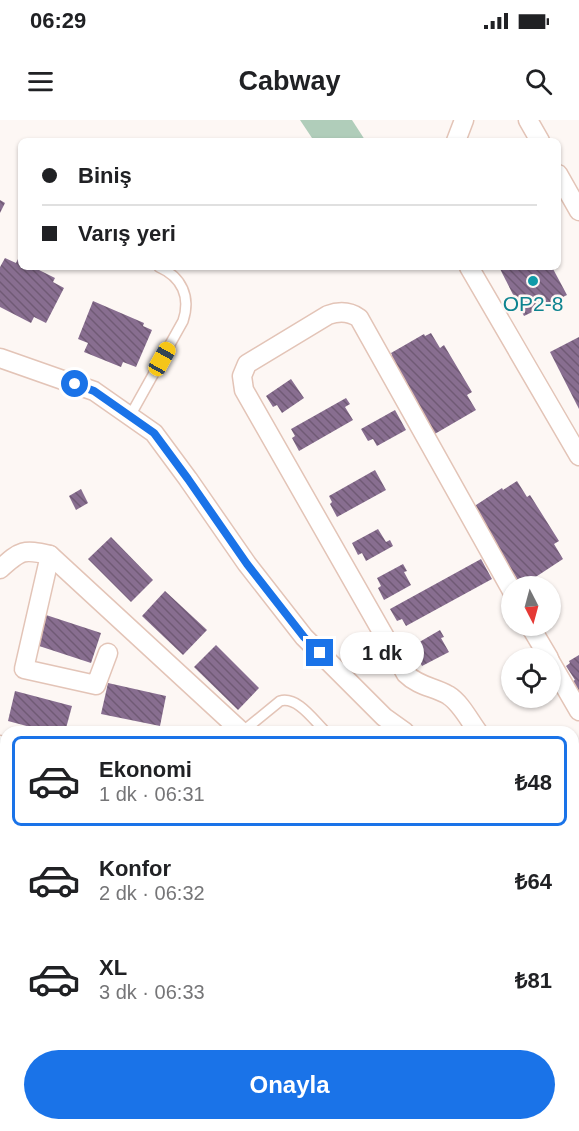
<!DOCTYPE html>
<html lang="tr">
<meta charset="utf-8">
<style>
:root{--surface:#fff;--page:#f6f6f6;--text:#202124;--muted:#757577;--line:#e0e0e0;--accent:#1a73e8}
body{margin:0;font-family:Helvetica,sans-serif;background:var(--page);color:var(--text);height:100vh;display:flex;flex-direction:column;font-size:22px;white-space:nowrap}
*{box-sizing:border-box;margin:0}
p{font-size:20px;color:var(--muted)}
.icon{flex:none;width:33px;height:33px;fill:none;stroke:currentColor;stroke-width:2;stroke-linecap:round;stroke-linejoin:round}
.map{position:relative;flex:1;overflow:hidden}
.sheet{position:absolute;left:0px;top:606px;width:579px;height:405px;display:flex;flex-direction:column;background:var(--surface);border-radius:18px 18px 0 0;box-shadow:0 2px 4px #0004}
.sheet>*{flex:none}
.hud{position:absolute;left:18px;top:18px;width:543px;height:132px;border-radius:9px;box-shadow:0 2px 4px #0004;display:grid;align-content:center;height:132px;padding:0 24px;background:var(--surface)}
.needle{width:39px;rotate:174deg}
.buttons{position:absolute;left:501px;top:456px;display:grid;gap:12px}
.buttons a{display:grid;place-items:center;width:60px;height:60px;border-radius:50%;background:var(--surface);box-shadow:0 2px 4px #0004;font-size:30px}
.end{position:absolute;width:27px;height:27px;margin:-14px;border:8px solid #1a73e8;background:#fff;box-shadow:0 0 0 3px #fff}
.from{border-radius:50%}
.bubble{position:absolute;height:42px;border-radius:21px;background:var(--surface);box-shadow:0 2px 4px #0004;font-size:20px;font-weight:700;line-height:42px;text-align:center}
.car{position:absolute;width:18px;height:36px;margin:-18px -9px;border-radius:8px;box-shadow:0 0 4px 2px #0007;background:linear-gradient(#f5c518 24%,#345 0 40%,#f5c518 0 76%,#345 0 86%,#f5c518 0)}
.hud b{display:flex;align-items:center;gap:21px;height:57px;font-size:22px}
.hud b+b{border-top:2px solid var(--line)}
.hud i{width:15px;height:15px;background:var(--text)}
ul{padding:10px 0 0;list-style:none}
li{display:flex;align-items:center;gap:18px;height:90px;margin:0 12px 9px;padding:0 12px;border:3px solid transparent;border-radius:9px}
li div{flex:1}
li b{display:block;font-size:22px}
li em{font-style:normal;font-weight:700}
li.active{border-color:var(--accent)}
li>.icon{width:54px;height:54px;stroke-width:1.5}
.cta{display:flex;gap:12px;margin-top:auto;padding:12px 24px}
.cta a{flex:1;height:69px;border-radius:36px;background:var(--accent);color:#fff;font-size:24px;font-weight:700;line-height:69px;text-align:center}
.status{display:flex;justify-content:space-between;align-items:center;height:42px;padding:0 30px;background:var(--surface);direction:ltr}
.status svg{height:16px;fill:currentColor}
header{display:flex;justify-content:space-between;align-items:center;height:78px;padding:0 24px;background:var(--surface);font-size:27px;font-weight:700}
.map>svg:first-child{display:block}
.pitch{fill:#b0cdba}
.building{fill:url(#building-back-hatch)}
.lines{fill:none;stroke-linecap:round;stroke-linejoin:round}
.service-casing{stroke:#e3c4b7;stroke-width:12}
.minor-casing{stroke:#e3c4b7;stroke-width:21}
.service{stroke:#fff;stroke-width:9}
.minor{stroke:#fff;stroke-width:18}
.route{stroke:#1a73e8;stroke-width:8}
.culture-dot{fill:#0f9aa8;stroke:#fdf7f4;stroke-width:2}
.labels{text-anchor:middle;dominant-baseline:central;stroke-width:5;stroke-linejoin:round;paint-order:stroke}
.culture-label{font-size:21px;fill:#0d838f;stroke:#fdf7f4}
</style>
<div class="status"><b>06:29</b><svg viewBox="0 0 49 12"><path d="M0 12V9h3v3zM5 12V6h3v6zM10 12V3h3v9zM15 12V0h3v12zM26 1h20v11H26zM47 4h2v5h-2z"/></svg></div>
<header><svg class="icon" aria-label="menu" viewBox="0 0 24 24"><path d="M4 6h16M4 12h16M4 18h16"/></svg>Cabway<svg class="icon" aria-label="search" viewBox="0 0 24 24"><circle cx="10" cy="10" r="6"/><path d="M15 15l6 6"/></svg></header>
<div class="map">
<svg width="579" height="1011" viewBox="0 0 579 1011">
<defs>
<pattern id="building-back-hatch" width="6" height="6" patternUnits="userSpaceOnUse" patternTransform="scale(1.5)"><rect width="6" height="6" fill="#886e90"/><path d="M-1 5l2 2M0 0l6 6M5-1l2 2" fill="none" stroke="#705a75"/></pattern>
</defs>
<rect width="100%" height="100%" fill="#fdf7f4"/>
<polygon class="pitch" points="300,0 352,0 365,20 314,21"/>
<g class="building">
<polygon points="0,80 5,83 0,93"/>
<polygon points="5,138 16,143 18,139 21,141 21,147 33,147 55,158 53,162 64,168 46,203 34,197 31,203 0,187 0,147"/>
<polygon points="499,147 552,147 567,175 524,196"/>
<polygon points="93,181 144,203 143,206 152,210 136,247 123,242 121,247 84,232 88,223 78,219"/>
<polygon points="431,213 440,228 444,225 472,272 467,275 476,290 433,315 389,238 392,235 391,233 424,214 425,216"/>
<polygon points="579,217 579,289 550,232"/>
<polygon points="291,259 304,278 282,293 277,285 273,287 266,276"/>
<polygon points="346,278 350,284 345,287 353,300 299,331 292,318 295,316 291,309"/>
<polygon points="395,290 406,310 377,326 373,319 368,321 361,309"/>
<polygon points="375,350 386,370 337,397 330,384 332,382 329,376"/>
<polygon points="517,361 527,377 530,375 559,421 554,424 563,439 528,462 525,458 519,462 510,448 506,450 493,431 499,428 495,421 491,424 473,387 502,368 503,370"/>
<polygon points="81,369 88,383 76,390 69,376"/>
<polygon points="378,409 386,422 390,420 393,426 366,441 362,433 358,435 352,423"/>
<polygon points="111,417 153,460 131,482 88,439"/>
<polygon points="481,439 492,459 406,506 402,499 397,501 390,489"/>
<polygon points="403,444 407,451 404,452 411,465 384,480 378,468 381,466 377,458"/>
<polygon points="165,471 207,510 183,535 142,496"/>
<polygon points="43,494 101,513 91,543 33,524"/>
<polygon points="440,510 444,517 441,518 449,532 422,546 416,534 420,532 416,524"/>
<polygon points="216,525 259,568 238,590 194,547"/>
<polygon points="579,535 579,575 571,562 575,560 566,546 570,543 569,541"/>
<polygon points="108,563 166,576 160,606 101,594"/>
<polygon points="15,571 72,586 65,612 49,612 8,601"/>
<polygon points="285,606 291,612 279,612"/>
<polygon points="0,695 6,696 6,728 0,728"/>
<rect x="0" y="810" width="6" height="32"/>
<polygon points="573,913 579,916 578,950 573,948"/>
<polygon points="0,926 6,928 6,958 0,957"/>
<polygon points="105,1005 164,1005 163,1011 103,1011"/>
<polygon points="463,1005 517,1005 528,1011 460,1011"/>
</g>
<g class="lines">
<defs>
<g id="service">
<path d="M130 296 183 201C191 177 182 157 159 147"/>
<path d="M242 612 280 581C298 576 314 601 326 612"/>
</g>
<g id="minor">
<polyline points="528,0 540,21"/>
<polyline points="456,21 464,0"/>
<polyline points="558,54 579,91"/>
<polyline points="469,147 579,336"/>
<polyline points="0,238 94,271 154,313 188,359 247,444 304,517 384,597 405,612"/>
<polyline points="50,435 24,549 96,565 108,533"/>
<path d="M0 449C21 430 23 429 50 435L242 612"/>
<polyline points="530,506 549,538"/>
<polyline points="550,541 579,591"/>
<path d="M478 612C469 600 461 583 448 575 434 567 418 566 406 554L244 270 242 256 247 244 328 195C339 191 349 191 359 198L512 471"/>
<polyline points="0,625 6,629"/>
<polyline points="573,724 579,728"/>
<polyline points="573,743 579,753"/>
<polyline points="0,879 6,880"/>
<polyline points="0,992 6,994"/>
<polyline points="35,1005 50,1011"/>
<polyline points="418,1005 424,1011"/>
<polyline points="566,1005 573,1011"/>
<polyline points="240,1011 251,1005"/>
</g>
</defs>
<use href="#service" class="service-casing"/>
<use href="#minor" class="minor-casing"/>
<use href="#service" class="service"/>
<use href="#minor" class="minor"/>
</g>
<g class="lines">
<polyline class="route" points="75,264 94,271 154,313 188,359 247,444 304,517 320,533"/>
</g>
<circle class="culture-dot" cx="533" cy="161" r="6"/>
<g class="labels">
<g class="culture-label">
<text x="533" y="183">OP2-8</text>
</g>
</g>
</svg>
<div class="buttons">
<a><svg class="needle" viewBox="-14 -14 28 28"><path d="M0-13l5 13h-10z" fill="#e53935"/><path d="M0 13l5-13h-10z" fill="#757577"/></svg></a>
<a><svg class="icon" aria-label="locate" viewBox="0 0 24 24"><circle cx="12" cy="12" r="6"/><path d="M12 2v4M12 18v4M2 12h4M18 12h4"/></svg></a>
</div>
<i class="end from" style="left:75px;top:264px"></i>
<i class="end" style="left:320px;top:533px"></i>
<div class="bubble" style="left:340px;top:512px;width:84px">1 dk</div>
<i class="car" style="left:162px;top:239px;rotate:29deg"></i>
<div class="hud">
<b><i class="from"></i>Biniş</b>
<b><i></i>Varış yeri</b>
</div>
<section class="sheet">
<ul>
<li class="active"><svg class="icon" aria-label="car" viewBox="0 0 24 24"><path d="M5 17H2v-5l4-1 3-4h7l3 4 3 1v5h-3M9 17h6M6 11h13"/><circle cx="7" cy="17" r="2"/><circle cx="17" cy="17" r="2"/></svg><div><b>Ekonomi</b><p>1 dk · 06:31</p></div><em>₺48</em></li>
<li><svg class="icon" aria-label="car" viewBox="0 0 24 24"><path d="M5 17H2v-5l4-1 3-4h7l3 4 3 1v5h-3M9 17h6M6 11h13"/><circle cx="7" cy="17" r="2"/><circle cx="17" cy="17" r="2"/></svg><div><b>Konfor</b><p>2 dk · 06:32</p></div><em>₺64</em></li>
<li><svg class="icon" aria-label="car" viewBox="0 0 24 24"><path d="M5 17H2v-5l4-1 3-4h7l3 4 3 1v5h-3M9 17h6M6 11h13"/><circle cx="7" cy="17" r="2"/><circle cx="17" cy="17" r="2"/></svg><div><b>XL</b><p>3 dk · 06:33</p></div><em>₺81</em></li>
</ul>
<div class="cta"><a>Onayla</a></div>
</section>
</div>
